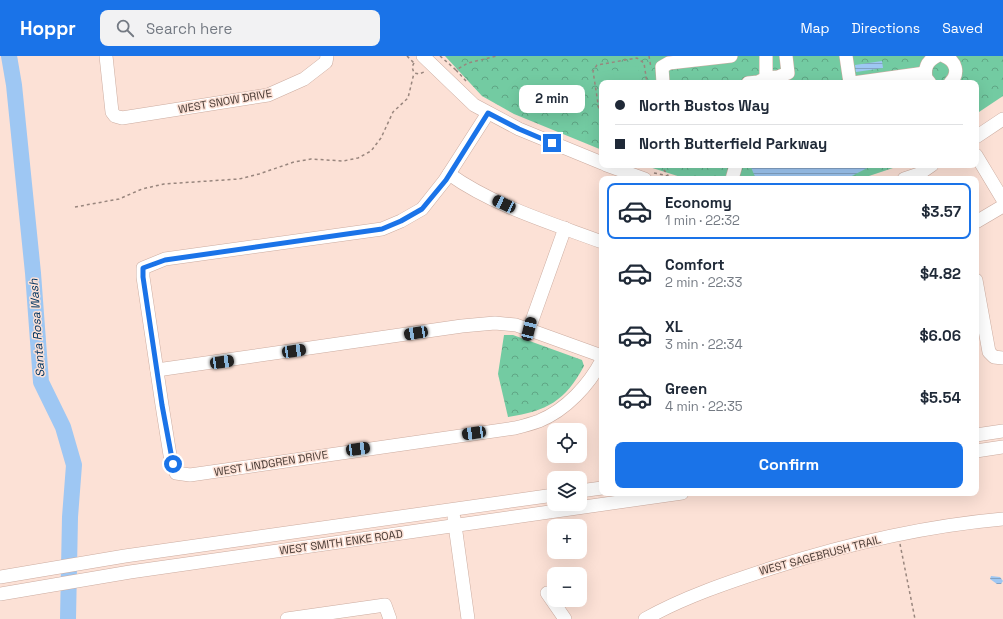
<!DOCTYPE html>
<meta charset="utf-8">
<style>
:root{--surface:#fff;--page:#f2f2f3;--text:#1f2937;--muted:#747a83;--line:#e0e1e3;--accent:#1a73e8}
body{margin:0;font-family:"Space Grotesk",sans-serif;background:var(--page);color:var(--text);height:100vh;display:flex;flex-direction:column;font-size:15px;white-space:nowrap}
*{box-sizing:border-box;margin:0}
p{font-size:13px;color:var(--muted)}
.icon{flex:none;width:22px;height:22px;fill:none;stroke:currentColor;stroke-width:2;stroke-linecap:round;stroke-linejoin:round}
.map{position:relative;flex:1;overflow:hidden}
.details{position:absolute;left:599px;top:120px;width:380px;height:320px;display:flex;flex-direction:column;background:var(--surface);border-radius:8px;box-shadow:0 4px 16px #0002}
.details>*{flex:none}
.hud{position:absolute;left:599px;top:24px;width:380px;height:88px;border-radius:8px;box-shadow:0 4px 16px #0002;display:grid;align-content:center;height:88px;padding:0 16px;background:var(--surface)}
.buttons{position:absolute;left:547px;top:367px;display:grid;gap:8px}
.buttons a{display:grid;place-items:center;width:40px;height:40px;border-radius:8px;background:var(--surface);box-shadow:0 4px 16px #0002;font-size:20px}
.end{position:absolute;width:18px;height:18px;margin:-9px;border:5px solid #1a73e8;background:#fff;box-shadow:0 0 0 2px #fff}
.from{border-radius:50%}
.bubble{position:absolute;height:28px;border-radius:8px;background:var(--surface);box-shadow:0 4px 16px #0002;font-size:13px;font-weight:700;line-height:28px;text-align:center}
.car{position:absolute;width:12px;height:24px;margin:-12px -6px;border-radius:5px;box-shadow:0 0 3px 1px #0007;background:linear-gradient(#222 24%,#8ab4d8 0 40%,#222 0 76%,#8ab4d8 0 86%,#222 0)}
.hud b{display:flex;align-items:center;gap:14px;height:38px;font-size:15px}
.hud b+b{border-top:1px solid var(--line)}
.hud i{width:10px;height:10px;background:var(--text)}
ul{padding:7px 0 0;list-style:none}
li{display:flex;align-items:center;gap:12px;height:56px;margin:0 8px 6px;padding:0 8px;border:2px solid transparent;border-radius:8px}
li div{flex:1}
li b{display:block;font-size:15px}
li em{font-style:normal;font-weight:700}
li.on{border-color:var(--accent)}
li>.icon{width:36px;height:36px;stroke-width:1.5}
.button{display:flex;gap:8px;margin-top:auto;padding:8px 16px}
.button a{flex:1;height:46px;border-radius:8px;background:var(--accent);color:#fff;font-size:16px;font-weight:700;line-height:46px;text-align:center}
header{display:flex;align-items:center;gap:24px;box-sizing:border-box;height:56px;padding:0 20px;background:var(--accent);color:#fff}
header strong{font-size:19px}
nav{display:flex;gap:22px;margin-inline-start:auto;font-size:14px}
.search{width:280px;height:36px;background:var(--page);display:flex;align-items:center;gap:10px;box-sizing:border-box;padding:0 14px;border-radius:8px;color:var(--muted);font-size:15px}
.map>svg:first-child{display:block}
.park{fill:url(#park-crowns)}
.garden{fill:#73cba2}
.water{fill:url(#water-rules)}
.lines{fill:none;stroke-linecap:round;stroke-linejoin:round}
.river{stroke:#9ec7f3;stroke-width:16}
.minor-casing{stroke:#ccaca0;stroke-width:14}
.path{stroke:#99867e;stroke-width:1.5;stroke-dasharray:3 3;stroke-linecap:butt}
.minor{stroke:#fff;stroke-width:13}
.route{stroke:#1a73e8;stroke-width:5}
.labels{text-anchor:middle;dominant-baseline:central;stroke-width:3;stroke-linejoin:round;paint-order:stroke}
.street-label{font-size:11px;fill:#463933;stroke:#fce1d6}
.water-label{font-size:12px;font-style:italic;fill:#003461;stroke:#fce1d6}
</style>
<header>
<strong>Hoppr</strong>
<div class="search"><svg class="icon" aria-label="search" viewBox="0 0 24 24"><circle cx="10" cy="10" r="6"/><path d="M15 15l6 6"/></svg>Search here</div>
<nav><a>Map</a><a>Directions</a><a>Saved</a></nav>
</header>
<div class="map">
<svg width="1003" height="563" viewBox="0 0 1003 563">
<defs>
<pattern id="park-crowns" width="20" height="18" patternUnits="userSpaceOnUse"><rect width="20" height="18" fill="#73cba2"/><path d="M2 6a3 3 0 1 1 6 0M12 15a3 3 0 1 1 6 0" fill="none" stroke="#60a685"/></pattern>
<pattern id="water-rules" width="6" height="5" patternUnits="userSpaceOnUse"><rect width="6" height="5" fill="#9ec7f3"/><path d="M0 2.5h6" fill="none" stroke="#83a3c5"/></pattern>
</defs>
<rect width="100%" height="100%" fill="#fce1d6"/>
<g class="park">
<polygon points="445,0 1003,0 1003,40 976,58 976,27 602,27 602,94 514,58 482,40"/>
<polygon points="643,109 902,109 860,123 687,123"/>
<path d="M504 279H513L582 304 584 310C565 345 547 355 508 361L498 318Z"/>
</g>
<g class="garden">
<polygon points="638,10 640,27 620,27 619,12"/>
<polygon points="613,14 615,27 602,27 602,53 597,16"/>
</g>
<g class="water">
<polygon points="882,5 883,12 856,16 855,9"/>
<polygon points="750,109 873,109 846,123 756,123"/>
<polygon points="991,520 1000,521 1003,525 1001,528 997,528 990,523"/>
</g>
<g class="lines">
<polyline class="river" points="9,0 14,29 33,217 41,326 63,371 74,409 70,461 68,563"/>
<defs>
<g id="minor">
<polyline points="106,0 112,56 115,60 122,62 268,39 304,23 326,6 327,0"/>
<polyline points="423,0 474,49 519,73 602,107"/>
<polyline points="766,0 766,22 778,21 788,17 786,0"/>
<polyline points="846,0 850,27"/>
<path d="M944 0C956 5 960 17 950 27"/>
<polyline points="663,27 662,11 669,7 731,0"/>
<polyline points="748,27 758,26 766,22"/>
<polyline points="853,27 925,17"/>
<path d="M930 27 926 22C924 12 927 5 937 0"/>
<path d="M488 57 445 124 422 153 401 165 382 173 165 203 143 212V221L162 349 170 399 176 417 190 419 515 372C523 370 531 368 539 365 566 354 589 329 602 304"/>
<polyline points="976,81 1003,63"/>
<polyline points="976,99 1003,144"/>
<polyline points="606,109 645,123"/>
<path d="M449 118C494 150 551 167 602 186"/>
<polyline points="732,123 736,109"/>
<polyline points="904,123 919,118 932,109"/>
<polyline points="976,166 1003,150"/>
<polyline points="976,224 989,296 994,301 1003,302"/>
<polyline points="529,273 565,172"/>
<polyline points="157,314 462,270 495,267 516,269 602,300"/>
<polyline points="976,379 1003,375"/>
<polyline points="976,395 1003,391"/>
<polyline points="580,435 602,432"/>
<polyline points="454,462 468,563"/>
<polyline points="0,521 125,500 554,439"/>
<polyline points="547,537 565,563"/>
<polyline points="0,538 130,516 682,437"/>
<polyline points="287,563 385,549 390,563"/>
<path d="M645 563C684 541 729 526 772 512 847 488 924 470 1003 463"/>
</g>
</defs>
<use href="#minor" class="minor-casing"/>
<g class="path">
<polyline points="407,0 414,7"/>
<polyline points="440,0 456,14"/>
<polyline points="649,0 651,12"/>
<polyline points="414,7 412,11 414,17 419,18 424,16"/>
<polyline points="466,25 456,14 468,7 497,0"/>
<polyline points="602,57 599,54 593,15 597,9 637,2 644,7 647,27"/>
<polyline points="660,109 668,119"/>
<polyline points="654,117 683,123"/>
<polyline points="75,151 119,143 142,133 164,128 239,123 259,118 294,106 311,103 343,105 358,102 371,95 381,82 393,56 408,42 414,17"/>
<polyline points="900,488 915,563"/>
</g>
<use href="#minor" class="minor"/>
</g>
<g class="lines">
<polyline class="route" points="173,408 162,349 143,221 143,212 165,204 382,173 401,165 422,153 446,124 488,57 519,73 552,87"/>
</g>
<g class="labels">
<g class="street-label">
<text transform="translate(225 45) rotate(-10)">WEST SNOW DRIVE</text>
<text transform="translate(271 407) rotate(-9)">WEST LINDGREN DRIVE</text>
<text transform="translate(341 486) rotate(-8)">WEST SMITH ENKE ROAD</text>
<text transform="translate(820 499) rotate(-15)">WEST SAGEBRUSH TRAIL</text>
</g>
<g class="water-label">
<text transform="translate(37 272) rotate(-94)">Santa Rosa Wash</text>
</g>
</g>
</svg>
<div class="buttons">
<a><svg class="icon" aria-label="locate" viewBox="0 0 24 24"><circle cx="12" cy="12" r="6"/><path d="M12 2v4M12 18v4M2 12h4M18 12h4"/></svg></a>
<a><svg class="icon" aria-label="layers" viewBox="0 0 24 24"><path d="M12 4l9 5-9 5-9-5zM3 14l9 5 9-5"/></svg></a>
<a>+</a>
<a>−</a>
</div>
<i class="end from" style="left:173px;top:408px"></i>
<i class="end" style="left:552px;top:87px"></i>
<div class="bubble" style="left:519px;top:29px;width:66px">2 min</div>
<i class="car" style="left:504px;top:148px;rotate:295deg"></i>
<i class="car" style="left:529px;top:273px;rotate:14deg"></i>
<i class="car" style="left:416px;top:277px;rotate:261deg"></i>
<i class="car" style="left:294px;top:295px;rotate:82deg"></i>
<i class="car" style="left:222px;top:306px;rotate:82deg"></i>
<i class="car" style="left:474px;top:377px;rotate:262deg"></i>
<i class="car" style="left:358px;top:393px;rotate:82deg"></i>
<div class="hud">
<b><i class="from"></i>North Bustos Way</b>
<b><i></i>North Butterfield Parkway</b>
</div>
<section class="details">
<ul>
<li class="on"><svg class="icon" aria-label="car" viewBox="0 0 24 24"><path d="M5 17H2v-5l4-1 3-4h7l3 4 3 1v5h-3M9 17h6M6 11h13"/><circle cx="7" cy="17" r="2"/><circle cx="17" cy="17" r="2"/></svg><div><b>Economy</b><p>1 min · 22:32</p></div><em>$3.57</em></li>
<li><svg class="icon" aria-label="car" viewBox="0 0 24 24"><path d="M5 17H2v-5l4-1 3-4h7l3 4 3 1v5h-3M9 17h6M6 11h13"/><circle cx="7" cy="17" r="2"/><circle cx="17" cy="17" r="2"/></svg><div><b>Comfort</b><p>2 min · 22:33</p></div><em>$4.82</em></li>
<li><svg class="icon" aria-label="car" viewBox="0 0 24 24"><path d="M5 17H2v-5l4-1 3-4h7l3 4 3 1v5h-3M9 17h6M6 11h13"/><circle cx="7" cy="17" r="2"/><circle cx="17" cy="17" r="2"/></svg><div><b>XL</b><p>3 min · 22:34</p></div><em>$6.06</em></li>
<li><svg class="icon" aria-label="car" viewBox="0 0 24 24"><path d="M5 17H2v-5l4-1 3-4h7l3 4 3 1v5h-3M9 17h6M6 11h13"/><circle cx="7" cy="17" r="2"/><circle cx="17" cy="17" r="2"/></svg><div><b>Green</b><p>4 min · 22:35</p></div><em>$5.54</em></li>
</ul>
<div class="button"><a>Confirm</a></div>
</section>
</div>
